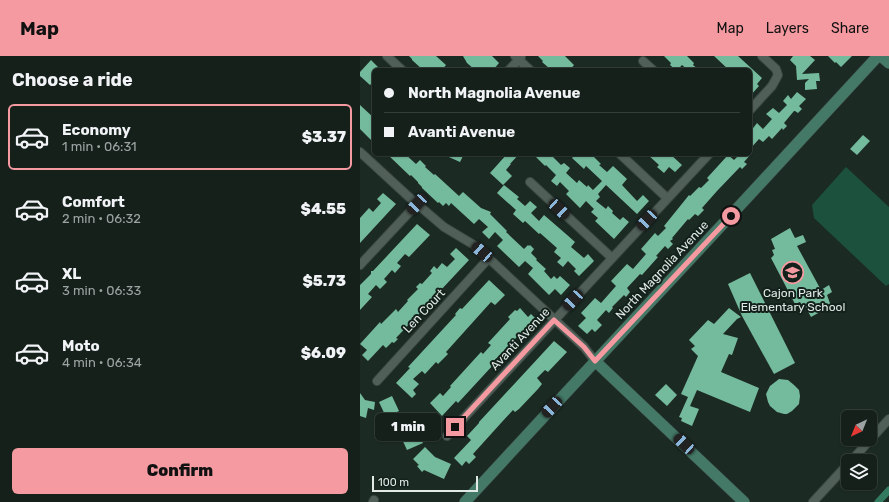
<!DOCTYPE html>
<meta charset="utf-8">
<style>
:root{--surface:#15201b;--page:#222d28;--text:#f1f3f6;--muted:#9da3a3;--line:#343e3a;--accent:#f49aa0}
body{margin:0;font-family:Rubik,sans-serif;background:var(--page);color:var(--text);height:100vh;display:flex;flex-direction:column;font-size:15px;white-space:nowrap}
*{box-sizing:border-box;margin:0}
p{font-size:13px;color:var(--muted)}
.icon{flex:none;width:22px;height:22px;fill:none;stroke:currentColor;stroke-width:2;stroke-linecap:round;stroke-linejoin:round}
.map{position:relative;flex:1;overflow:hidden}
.panel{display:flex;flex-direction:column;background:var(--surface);width:360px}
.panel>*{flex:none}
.guide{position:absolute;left:12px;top:12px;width:380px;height:88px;border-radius:6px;box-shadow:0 1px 3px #0004,0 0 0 1px var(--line);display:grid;align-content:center;height:88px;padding:0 12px;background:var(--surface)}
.needle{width:26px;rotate:223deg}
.tools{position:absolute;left:481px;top:354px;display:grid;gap:8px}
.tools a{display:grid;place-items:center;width:36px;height:36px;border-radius:6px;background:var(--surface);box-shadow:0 1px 3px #0004,0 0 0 1px var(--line);font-size:20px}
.scale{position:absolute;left:12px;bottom:10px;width:106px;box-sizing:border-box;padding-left:4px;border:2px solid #e1eae6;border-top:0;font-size:11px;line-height:14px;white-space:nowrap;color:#e1eae6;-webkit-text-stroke:3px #13211b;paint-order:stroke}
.end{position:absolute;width:18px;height:18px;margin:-9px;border:5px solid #f49aa0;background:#111;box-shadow:0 0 0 2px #111}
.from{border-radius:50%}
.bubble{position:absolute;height:28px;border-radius:6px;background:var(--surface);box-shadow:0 1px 3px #0004,0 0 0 1px var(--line);font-size:13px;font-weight:800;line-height:28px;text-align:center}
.car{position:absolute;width:12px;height:24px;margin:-12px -6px;border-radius:5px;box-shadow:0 0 3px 1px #0007;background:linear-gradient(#222 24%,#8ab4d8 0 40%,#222 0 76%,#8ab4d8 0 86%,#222 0)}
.guide b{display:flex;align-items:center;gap:14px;height:38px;font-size:15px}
.guide b+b{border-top:1px solid var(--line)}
.guide i{width:10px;height:10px;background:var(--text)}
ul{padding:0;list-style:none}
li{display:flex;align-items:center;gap:12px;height:66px;margin:0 8px 6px;padding:0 4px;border:2px solid transparent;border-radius:6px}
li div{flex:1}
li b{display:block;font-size:15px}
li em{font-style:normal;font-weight:800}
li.current{border-color:var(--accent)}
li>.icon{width:36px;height:36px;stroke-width:1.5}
h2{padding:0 12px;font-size:18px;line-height:48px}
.button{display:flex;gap:8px;margin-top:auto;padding:8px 12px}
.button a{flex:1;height:46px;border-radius:6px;background:var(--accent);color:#111;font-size:16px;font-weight:800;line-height:46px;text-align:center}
header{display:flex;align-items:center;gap:24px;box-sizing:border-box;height:56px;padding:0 20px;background:var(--accent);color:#111}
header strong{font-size:19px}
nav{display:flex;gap:22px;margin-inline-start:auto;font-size:14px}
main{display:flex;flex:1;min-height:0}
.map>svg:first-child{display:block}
.green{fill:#1b513d}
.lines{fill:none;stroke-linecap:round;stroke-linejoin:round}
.canal{stroke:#337b60;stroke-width:7}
.building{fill:#74ba9d}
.street-casing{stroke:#3b4741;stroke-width:10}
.secondary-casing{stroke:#3b4741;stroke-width:12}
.street{stroke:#506059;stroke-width:8}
.secondary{stroke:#447967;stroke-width:11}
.route{stroke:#f49aa0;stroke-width:5}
.labels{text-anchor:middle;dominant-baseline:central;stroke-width:4;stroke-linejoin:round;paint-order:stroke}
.street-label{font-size:12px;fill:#e1eae6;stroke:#13211b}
.poi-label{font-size:12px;fill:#e1eae6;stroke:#13211b}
</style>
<header>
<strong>Map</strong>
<nav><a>Map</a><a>Layers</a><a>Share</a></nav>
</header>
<main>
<section class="panel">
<h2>Choose a ride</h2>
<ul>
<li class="current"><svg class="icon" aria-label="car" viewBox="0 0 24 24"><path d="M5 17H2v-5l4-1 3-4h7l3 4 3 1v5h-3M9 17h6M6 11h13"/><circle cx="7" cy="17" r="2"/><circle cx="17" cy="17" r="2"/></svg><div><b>Economy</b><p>1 min · 06:31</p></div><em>$3.37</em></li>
<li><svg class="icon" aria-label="car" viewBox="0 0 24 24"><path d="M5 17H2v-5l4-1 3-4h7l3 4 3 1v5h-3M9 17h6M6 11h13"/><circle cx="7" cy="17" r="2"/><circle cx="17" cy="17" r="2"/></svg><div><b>Comfort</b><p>2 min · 06:32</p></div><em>$4.55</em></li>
<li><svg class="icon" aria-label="car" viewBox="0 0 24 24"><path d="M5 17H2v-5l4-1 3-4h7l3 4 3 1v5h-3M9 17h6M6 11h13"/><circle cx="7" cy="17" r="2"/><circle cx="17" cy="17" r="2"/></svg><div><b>XL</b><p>3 min · 06:33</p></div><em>$5.73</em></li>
<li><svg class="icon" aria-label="car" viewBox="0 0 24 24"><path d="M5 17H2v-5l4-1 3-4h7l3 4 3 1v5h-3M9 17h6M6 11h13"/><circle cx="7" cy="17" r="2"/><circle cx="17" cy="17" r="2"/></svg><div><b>Moto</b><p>4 min · 06:34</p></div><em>$6.09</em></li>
</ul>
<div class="button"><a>Confirm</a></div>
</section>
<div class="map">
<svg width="529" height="446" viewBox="0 0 529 446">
<rect width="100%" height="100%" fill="#1c2a24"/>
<polygon class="green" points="486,111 529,151 529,228 526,230 454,162 452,149"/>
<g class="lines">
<polyline class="canal" points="518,446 529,434"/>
</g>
<g class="building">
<polygon points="49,0 76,0 86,9 82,14 63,14 52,4 52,3"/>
<polygon points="103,0 132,0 139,7 133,14 115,14 107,7"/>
<polygon points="178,0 205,0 214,9 210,14 193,14 190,11 189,12 182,6 183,5"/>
<polygon points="304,0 327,0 334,7 333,9 339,14 328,14 322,9 317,14 316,14 310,9 311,7"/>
<polygon points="354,0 378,0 402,22 397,28 399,30 390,40 390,14 369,14"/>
<polygon points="433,0 450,0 455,4 442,18 459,17 460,25 456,25 457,33 445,34 445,27 449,23 437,24 436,10 430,4"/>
<polygon points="468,0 492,0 481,11 476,6 475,7"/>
<polygon points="11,4 21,14 14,14 14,25 10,29 0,20 0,16"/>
<polygon points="437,36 446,43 439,50 442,53 438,57 435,55 434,55 424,67 427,70 423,74 422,72 412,83 409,80 403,86 399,83 390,93 390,76 397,67 403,73 412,63 406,58 413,52 419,57 427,49 423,45 428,39 431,43"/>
<polygon points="0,49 14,62 14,87 0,73"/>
<polygon points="503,79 510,85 497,99 490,93"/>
<polygon points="27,98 45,98 56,108 60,104 66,110 65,111 74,119 75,118 99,140 103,136 121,152 131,156 130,158 147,175 146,176 164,193 168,189 169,190 170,189 174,193 171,197 177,203 176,204 186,213 184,215 191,223 194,220 197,223 200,220 210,229 201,239 195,233 189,239 168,218 173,212 165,205 159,211 137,190 143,184 135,176 129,183 122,176 128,171 119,163 114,168 91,147 89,150 86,147 83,150 79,146 78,147 62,132 62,131 58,127 58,126 51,119 50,120"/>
<polygon points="82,98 104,98 100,106"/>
<polygon points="147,98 159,98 150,108 151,108 146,114 152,120 143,129 130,117"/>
<polygon points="173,98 196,98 193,101 201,109 204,107 210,112 206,117 217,127 219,124 227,131 228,129 233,134 242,125 226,110 224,113 212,102 216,98 237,98 234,101 241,108 239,109 247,116 253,110 267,123 262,129 277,145 283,139 289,145 277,158 246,129 238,138 240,141 236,145 246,153 248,150 253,155 252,157 260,164 263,161 269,166 254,183 235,165 238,162 231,156 234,153 226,145 220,152 206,138 209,135 200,126 197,130 191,125 196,119 186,109 185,110"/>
<polygon points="287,98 310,98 322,109 315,116 309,111 304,117 297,111 299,109"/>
<polygon points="380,98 391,98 384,106 387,108 382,113 380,111 357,135 342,152 344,154 338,160 335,158 329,164 328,163 312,182 313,183 310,185 313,188 308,193 305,190 296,200 298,201 282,219 280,218 267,232 270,236 266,241 264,239 252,251 253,252 249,257 246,254 237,264 242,269 235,276 232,273 227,278 218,270 226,262 221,257 235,242 241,247 256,230 251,225 267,208 273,213 286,198 281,193 295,177 298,180 306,172 304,170 325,144 329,139 330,140 339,131 341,132 349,124 347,122 368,99 374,104"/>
<polygon points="144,129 159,141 157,143 165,150 170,145 177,151 171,157 179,165 184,159 206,178 215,186 211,191 224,202 228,198 234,205 219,220 214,215 216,213 208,205 203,211 197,206 201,202 194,196 197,192 180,177 179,178 165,165 163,167 153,158 156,154 137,137"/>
<polygon points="23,137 36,148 0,187 0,162 9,152 13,156 21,147 17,143"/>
<polygon points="57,168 70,179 49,201 45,198 37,207 41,210 35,217 32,214 24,223 27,226 20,233 16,229 8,238 12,241 0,254 0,229 11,218 11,215 13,215"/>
<polygon points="430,172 435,182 443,179 446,186 437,190 461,234 469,229 472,236 467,239 471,250 451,261 445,250 443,251 440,246 435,248 411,202 414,199 412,194 415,193 411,183"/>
<polygon points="96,192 109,204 66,250 67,251 56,261 36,282 38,283 34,287 32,286 26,292 23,289 8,305 2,299 7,294 0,288 20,266 21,268 36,253 38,256 48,245 47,244 58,233 56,231 60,227 62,228 72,217 70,215 74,210 77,213 82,207 87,211 95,203 90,198"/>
<polygon points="390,217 435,307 414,318 382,260 368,228"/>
<polygon points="129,224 145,239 135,249 131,246 86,296 88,298 78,308 76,306 65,318 62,315 53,323 59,328 53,334 56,338 52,342 36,327 50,312 48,311 96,259 95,258 100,252 102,253"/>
<polygon points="160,252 168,261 171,258 175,262 132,307 134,308 98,347 96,345 82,360 70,347 80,337 83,340 91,331 90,330 121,296 123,298 131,289 128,287 150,263 148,261 155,254 157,255"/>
<polygon points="369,252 381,261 377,263 363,278 378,282 372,299 369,298 361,316 399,332 390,356 337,334 330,350 339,353 332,370 321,365 322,362 319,361 328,341 321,338 338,300 331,293 335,290 329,284 348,264 354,268"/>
<polygon points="194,285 207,296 188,316 185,314 177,322 182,328 178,333 159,353 155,356 153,354 141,367 113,398 116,401 109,408 106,405 102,410 94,402 111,384 107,380 119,367 119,366"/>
<polygon points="419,323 428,324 434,329 439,334 440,340 439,348 432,355 427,358 424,358 417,356 410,350 408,346 406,338 410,330"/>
<polygon points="306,328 317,339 307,350 295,339"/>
<polygon points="0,337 5,344 15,346 14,354 8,352 6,362 0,360"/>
<polygon points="32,340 39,355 26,361 19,346"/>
<polygon points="55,356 71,360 68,374 56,371 63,387 47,394 41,381 50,377"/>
<polygon points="65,391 75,401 91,408 84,423 64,414 62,416 57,410 59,409 53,403"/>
</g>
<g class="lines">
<defs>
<g id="street">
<polyline points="27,0 42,14"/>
<polyline points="155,0 170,14"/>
<polyline points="283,5 293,14"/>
<polyline points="149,14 161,1"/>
<polyline points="390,54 412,30 418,19 416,13 402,0"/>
<polyline points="0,96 50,142 84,171 114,189 122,196 224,291 235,305"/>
<polyline points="260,98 307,142"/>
<polyline points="170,126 252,202"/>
<polyline points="0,209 57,148"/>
<polyline points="17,325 129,202"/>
<polyline points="87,380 349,98"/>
<polyline points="491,405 529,363"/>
<polyline points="13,446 14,444"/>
<polyline points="453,446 488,408"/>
</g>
<g id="secondary">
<polyline points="521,0 529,7"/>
<polyline points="235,305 384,446"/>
<polyline points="105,446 203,340 360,171 518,0"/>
</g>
</defs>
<use href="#street" class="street-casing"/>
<use href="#secondary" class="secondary-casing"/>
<use href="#street" class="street"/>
<use href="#secondary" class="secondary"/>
</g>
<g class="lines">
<polyline class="route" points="95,371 194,264 224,291 235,305 371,160"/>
</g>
<defs>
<symbol id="school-ring" viewBox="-11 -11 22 22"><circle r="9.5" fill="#13211b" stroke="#f49aa0" stroke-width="1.5"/><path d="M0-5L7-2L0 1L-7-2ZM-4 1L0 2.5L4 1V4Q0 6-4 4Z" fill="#f49aa0"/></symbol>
</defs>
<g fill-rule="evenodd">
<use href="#school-ring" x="420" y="204" width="25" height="25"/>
</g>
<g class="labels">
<g class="street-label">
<text transform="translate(302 214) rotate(-47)">North Magnolia Avenue</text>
<text transform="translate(64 255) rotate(-47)">Len Court</text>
<text transform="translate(160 283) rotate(-47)">Avanti Avenue</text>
</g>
<g class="poi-label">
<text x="433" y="237">Cajon Park<tspan x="433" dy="14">Elementary School</tspan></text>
</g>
</g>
</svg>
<div class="tools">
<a><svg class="needle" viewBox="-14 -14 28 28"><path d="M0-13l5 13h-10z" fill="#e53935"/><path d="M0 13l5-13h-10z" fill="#9da3a3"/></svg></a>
<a><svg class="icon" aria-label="layers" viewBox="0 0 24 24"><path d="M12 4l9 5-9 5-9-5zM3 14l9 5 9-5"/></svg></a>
</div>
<div class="scale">100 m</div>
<i class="end from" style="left:371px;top:160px"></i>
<i class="end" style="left:95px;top:371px"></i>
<div class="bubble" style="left:15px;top:357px;width:66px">1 min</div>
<i class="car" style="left:57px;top:148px;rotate:223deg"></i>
<i class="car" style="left:199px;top:153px;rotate:133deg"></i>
<i class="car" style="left:287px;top:164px;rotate:223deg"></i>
<i class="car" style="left:122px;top:196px;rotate:311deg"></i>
<i class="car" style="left:213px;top:244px;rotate:223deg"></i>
<i class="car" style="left:192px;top:351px;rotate:223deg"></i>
<i class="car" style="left:324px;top:388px;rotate:313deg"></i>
<div class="guide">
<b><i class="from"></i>North Magnolia Avenue</b>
<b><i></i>Avanti Avenue</b>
</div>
</div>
</main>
